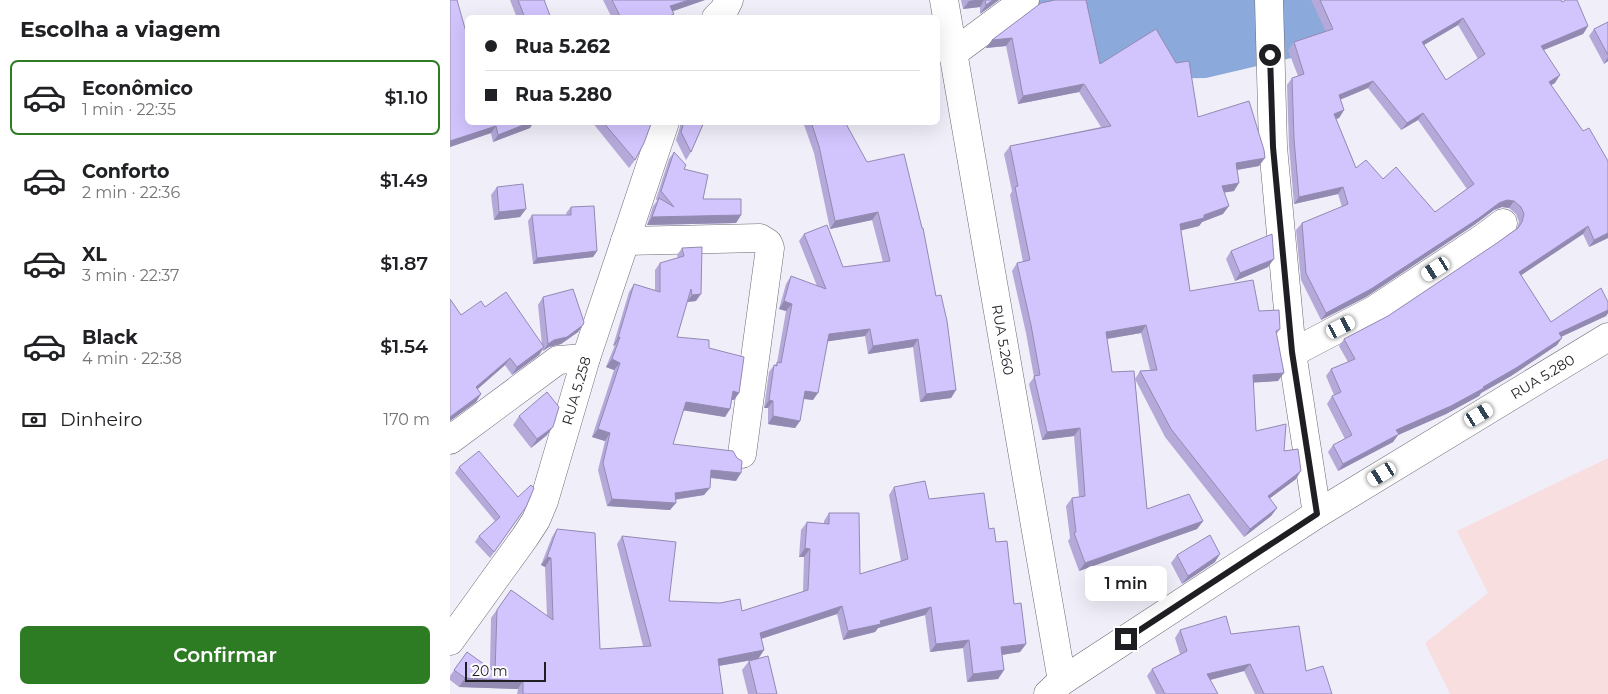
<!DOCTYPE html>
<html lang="pt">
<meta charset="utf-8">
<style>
:root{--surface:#fff;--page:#f6f6f6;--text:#202124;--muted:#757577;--line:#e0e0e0;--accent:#2d7b23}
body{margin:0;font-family:Montserrat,sans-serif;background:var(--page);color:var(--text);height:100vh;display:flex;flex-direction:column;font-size:19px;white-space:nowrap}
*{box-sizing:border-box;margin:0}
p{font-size:16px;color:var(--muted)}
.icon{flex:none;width:28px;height:28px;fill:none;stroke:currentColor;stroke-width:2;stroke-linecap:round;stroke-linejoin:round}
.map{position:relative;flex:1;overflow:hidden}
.drawer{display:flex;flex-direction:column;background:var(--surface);width:450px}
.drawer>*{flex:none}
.banner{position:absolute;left:15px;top:15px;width:475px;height:110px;border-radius:8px;box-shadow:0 5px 20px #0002;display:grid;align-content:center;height:110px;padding:0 20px;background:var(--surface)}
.scale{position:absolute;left:15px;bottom:12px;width:81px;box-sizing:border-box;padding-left:5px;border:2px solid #1f1e22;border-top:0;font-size:14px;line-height:18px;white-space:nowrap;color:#1f1e22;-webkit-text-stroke:4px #fdfcff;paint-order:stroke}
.end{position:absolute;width:22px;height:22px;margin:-11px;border:6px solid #1f1e22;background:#fff;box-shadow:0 0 0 2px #fff}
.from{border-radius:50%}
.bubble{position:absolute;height:35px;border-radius:8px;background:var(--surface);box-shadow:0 5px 20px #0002;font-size:16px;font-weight:600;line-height:35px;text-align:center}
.car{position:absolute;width:15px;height:30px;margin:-15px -8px;border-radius:6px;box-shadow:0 0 4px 1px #0007;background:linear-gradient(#fff 24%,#345 0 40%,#fff 0 76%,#345 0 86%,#fff 0)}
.banner b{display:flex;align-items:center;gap:18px;height:48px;font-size:19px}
.banner b+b{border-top:1px solid var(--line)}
.banner i{width:12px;height:12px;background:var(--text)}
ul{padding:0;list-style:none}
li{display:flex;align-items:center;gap:15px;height:75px;margin:0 10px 8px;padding:0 10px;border:2px solid transparent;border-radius:8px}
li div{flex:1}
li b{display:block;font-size:19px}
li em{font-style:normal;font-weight:600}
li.active{border-color:var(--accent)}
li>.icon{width:45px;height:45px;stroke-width:1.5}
h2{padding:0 20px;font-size:22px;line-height:60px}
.pay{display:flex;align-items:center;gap:12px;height:55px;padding:0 20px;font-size:19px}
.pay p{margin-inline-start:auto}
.action{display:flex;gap:10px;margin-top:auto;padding:10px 20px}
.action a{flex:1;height:58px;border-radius:8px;background:var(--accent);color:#fff;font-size:20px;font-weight:600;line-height:58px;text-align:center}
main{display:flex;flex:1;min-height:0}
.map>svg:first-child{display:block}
.industrial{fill:#f9dee0}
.water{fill:#8ba9db}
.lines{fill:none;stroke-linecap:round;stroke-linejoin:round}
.minor-casing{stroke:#6a6871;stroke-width:29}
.minor{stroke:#fff;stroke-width:28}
.wall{fill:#b5a9da;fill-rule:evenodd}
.shaded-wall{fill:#938ab2}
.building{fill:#d2c5fe;stroke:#938ab2;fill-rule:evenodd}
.route{stroke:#1f1e22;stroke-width:6}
.labels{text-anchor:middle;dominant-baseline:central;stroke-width:4;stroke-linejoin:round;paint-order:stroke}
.street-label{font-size:14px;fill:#1f1e22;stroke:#fdfcff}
</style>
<main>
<section class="drawer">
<h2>Escolha a viagem</h2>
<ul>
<li class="active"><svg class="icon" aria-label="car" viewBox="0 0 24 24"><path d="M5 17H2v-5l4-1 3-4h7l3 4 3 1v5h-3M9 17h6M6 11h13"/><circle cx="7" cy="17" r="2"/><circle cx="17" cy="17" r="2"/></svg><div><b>Econômico</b><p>1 min · 22:35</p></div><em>$1.10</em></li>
<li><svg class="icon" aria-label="car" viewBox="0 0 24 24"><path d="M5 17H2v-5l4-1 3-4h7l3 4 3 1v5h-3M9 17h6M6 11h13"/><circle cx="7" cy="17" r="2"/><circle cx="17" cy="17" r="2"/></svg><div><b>Conforto</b><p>2 min · 22:36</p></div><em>$1.49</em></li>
<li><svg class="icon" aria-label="car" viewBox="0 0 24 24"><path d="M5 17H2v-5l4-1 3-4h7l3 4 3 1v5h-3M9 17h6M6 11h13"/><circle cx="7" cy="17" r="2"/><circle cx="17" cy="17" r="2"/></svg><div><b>XL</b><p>3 min · 22:37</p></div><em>$1.87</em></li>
<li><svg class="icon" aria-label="car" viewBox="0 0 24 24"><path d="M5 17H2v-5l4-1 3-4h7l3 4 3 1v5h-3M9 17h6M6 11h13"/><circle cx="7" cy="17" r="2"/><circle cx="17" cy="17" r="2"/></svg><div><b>Black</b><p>4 min · 22:38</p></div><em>$1.54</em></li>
</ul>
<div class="pay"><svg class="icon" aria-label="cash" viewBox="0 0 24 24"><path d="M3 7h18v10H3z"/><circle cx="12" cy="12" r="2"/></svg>Dinheiro<p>170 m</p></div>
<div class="action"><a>Confirmar</a></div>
</section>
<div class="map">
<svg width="1158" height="694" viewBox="0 0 1158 694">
<rect width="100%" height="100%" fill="#f0eef9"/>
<polygon class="industrial" points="1158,458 1158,694 1000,694 975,643 1038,593 1007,531"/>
<polygon class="water" points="587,0 958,0 854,55 756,78 625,80 598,40"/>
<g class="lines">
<defs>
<g id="minor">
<path id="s1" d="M494 0 612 681"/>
<polyline points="819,0 823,147 842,353 867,514"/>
<polyline points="266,18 274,10 279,0"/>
<polyline points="502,54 575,0"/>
<polyline points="175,241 310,238 318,243 320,248 292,454"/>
<polyline points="842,353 924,310 1033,238 1053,223"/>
<polyline points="0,440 108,360 136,358"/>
<path id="s2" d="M0 641 75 537 86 520 94 501 136 358 215 122"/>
<path id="s3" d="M598 694 612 681 867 514 1158 337"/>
</g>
</defs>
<use href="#minor" class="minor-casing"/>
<use href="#minor" class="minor"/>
</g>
<g class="wall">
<polygon points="0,0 16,32 80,128 43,142 41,133 0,147"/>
<polygon points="60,0 96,0 94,1 101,18 67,18"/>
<polygon points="153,0 255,0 222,11 224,14 221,18 162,18"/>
<polygon points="511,0 549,0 530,14 530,7 513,9"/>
<path d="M861 0H1111L1138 26 1133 34 1094 50 1105 83 1101 85 1133 131 1158 161V238L1139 247 1133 234 1071 275 1101 322 1158 302V313L1156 316 1111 337 1107 345 1061 376 1031 393 1029 396 996 414 948 435 943 442 888 471 878 452 883 445 895 439 877 404 882 396 884 395 876 376 881 369 898 362 889 346 894 339 938 316 1047 243 1067 228 1069 222 1066 214 1059 208 1052 207 1044 210 1024 225 916 297 871 320 851 280 846 230 852 223 892 207 888 194 844 204 839 146 837 85 842 78 848 76 838 50 844 42 876 32ZM1008 25 1028 59 996 80 974 45ZM918 88 951 130 968 120 1017 189 985 212 933 179 906 168 886 119 889 118 894 110 890 100Z"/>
<path d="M591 3 650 64 748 117 809 166 787 170 784 191 774 192 773 214 752 222 749 226 731 230 740 291 809 311 830 329 826 335 828 381 803 382 806 431 834 451 846 479 819 499 827 508 821 516 794 537 715 437 685 379 697 509 753 521 747 529 629 571 618 541 620 538 616 506 622 498 629 497 624 436 592 440 579 384 584 377 576 333 562 271 567 263 573 262 560 195 562 191 554 154 560 146 651 127 629 92 568 104 556 46 536 48 542 40ZM691 333 700 370 690 371 685 379 662 372 657 339Z"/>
<polygon points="1158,22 1158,61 1154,64 1139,36 1144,29"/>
<polygon points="142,122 199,122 185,160 179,168"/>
<polygon points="230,122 254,122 241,152 236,160 226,140 230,127"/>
<polygon points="353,122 395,122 486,296 506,390 501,398 470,402 463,347 418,354 415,336 378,341 363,400 353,399 350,421 345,428 318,424 318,408 314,408 319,372 324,365 325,365 327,363 336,311 329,309 336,284 341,276 367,286 349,241 354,234 393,267 433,262 422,220 380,229 364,153"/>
<polygon points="224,152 234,169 253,199 291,215 286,223 197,225 203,206 207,201 206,199 219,159"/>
<polygon points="47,187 76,209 70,217 44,220 41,195"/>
<polygon points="121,207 147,251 143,257 83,264 78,221 82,215 117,215 116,213"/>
<polygon points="232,248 246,301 237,302 227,337 259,348 289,393 284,400 282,400 280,409 275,417 234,410 223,444 286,481 260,478 254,495 225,500 220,510 157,506 148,470 155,441 142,437 164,370 156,367 165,345 163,346 179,292 184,284 205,290 205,270 210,263 228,258 227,255"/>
<polygon points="781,251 818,267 785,281 776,259"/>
<polygon points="93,297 133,325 128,332 111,344 99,347 93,351 93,349 89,355 62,375 55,365 27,389 31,394 26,402 0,421 0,299 11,315 35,307 92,345 88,305"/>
<polygon points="69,416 97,435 81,448 63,425"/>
<polygon points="9,467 76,507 40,558 25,542 29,536 45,521 5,473"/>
<polygon points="444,487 479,499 539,529 546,542 576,644 570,652 552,655 554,670 548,679 517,682 513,648 480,652 475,615 428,628 425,632 393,640 387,614 311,639 314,650 308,659 269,666 273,694 67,694 68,689 9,687 0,680 0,676 17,652 40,668 41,618 61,590 97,616 95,567 91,565 102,537 107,529 150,649 193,646 167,544 172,536 219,601 292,611 353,592 354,557 349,557 351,530 357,522 374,524 374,521 379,513 410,574 451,561 439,495"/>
<polygon points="727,555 765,562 732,584 721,563"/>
<polygon points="730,630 781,634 856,671 882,694 805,694 794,671 760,680 768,694 706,694 697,676 702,669 730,654 725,638"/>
<polygon points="299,661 327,694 298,694 292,670"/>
</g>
<g class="shaded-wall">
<polygon points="239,0 255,0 215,14 220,6"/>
<polygon points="525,0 534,0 530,7 513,9 519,1"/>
<polygon points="543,0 549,0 530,14 536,5"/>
<polygon points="1013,18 1008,25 967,49 972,42"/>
<polygon points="1138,26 1133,34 1086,53 1091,46"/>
<polygon points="562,38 556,46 536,48 542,40"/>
<polygon points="1158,57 1158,61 1154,64"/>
<polygon points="1110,75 1105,83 1094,89 1099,82"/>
<polygon points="923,81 918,88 884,102 889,95"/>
<polygon points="634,84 629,92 568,104 573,96"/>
<polygon points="894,110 889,118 879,121 884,114"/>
<polygon points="973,113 968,120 951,130 957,123"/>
<polygon points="81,122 84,122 80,128 43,142 48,135"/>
<polygon points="46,126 41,133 0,147 0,141"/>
<polygon points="815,158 809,166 780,171 786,163"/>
<polygon points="789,183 784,191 766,194 772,186"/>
<polygon points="893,187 888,194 844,204 849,197"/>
<polygon points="1057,200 1064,201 1059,208 1052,207 1044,210 1024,225 916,297 871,320 876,313 1049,203"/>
<polygon points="779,206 773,214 752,222 749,226 725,232 730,224"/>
<polygon points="76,209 70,217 44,220 49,212"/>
<polygon points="428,212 422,220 380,229 385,221"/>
<polygon points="291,215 286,223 197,225 202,217"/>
<polygon points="1138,226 1133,234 1064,280 1069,272"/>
<polygon points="1158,233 1158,238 1139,247 1144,240"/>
<polygon points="147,251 143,257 83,264 87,258"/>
<polygon points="824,259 818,267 785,281 790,273"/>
<polygon points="251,294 246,301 237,302 242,295"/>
<polygon points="334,301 342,304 336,311 329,309"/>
<polygon points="1158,310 1158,313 1156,316 1104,340 1109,333"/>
<polygon points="133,325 128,332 111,344 99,347 93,351 98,344 104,340"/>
<polygon points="696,325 691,333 650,340 656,332"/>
<polygon points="420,329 415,336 374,342 379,334"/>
<polygon points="170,337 165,345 163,346 168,338"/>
<polygon points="1112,338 1107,345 1061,376 1031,393 1029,396 996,414 948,435 943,442 888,471 893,464 946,430 1033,387"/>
<polygon points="468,339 463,347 418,354 423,346"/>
<polygon points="94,347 89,355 62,375 67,367"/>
<polygon points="60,358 55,365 21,395 26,387"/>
<polygon points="162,359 170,363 164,370 156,367"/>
<polygon points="834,373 828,381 797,383 803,375"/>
<polygon points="506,390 501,398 470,402 476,394"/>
<polygon points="283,391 289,393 284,400 278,399"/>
<polygon points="355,391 368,393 363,400 349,398"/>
<polygon points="31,394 26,402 0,421 0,417"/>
<polygon points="319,400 323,401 318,408 314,408"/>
<polygon points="236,402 280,409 275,417 231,410"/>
<polygon points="323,416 350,421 345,428 318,424"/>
<polygon points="103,427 97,435 81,448 87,439"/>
<polygon points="630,428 624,436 592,440 597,432"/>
<polygon points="148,429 160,433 155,441 142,437"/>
<polygon points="261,470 291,473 286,481 255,477"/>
<polygon points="851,471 846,479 812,504 818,496"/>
<polygon points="260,488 254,495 220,500 225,493"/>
<polygon points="162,499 226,503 220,510 157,506"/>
<polygon points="827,508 821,516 794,537 800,529"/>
<polygon points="753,521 747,529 629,571 635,563"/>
<polygon points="355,548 360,549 354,557 349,557"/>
<polygon points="770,554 765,562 732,584 738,576"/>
<polygon points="97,557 101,558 95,567 91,565"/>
<polygon points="392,606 387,614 304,641 310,633"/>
<polygon points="481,607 475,615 428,628 425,632 393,640 398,631 430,621"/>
<polygon points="519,640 513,648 480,652 486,644"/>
<polygon points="576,644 570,652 545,656 551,647"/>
<polygon points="314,650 308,659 262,667 268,659"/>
<polygon points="800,664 794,671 752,682 757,674"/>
<polygon points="554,670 548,679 517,682 523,674"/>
<polygon points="15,678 73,681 68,689 9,687"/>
</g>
<g class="building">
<polygon points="0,0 7,0 16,32 18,32 18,122 81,122 48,135 46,126 0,141"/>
<polygon points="68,0 94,0 101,18 75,18"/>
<polygon points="162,0 239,0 220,6 224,14 215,18 171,18"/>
<polygon points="535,0 543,0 536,5"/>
<polygon points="605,0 636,0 650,64 706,29 726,63 739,61 748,117 799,101 814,150 815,158 786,163 789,183 772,186 779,206 754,215 754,218 730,224 740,291 803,280 809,311 829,310 830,329 826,331 834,373 803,375 806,431 836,424 834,451 848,449 851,471 818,496 827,508 800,529 721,429 690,371 707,370 696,325 656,332 662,372 684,371 697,509 739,494 753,521 635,563 624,533 626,532 622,498 635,496 630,428 597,432 584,376 590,375 581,325 567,263 580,260 565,187 568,186 560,146 661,126 634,84 573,96 562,38 542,40 591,3"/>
<path d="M870 0H1111L1112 2 1116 0H1127L1138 26 1091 46 1110 75 1099 82 1133 131 1139 128 1158 161V233L1144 240 1138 226 1069 272 1101 322 1151 288 1158 302V310L1109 333 1112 338 1066 368 1033 387 1034 388 1001 406 946 430 949 434 893 464 883 445 902 435 882 396 891 392 881 369 905 359 894 339 938 316 1047 243 1068 228 1072 222 1074 214 1071 207 1064 201 1057 200 1049 203 1029 218 921 289 876 313 856 273 852 223 898 204 893 187 849 197 844 139 842 78 854 74 844 42 883 29ZM1013 18 1035 54 996 80 972 42ZM923 81 957 123 973 113 1024 184 985 212 946 167 933 179 916 160 906 168 884 114 894 110 889 95Z"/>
<polygon points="1158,22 1158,55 1144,29"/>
<polygon points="153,122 199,122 201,124 194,143 185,160"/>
<polygon points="234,122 254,122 241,152 231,132"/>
<polygon points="361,122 395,122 417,162 454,154 472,228 473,228 486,296 491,295 497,321 506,390 476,394 468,339 423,346 420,329 379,334 368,393 355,391 350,421 323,416 323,401 319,400 324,365 327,366 327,362 331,363 342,304 334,301 341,276 376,289 354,234 377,225 393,267 440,261 428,212 385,221 369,146"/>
<polygon points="224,152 236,165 234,169 258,175 253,199 291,199 291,215 202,217 209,198 224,207 211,191"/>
<polygon points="73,184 76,209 49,212 47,187"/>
<polygon points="144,206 147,251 87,258 82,215 121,215 121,207"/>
<polygon points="822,234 824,259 790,273 781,251"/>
<polygon points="252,247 251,294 242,295 241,289 227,337 259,340 259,348 294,357 289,393 283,391 280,409 236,402 223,444 283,451 287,458 292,461 291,473 261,470 260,488 225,493 226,503 162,499 153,463 160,433 148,429 170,363 162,359 170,337 168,338 184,284 210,292 210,263 234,256 232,248"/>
<polygon points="123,289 134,322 133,325 117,337 104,340 98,344 93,297"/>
<polygon points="56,292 94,347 67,367 60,358 26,387 31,394 0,417 0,299 11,315 31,301 35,307"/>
<polygon points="97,392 109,407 103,427 87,439 69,416"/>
<polygon points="29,451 68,497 81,485 84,488 76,507 44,552 29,536 50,517 9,467"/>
<polygon points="475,481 479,499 534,493 539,529 544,528 546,542 557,541 564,604 571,603 576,644 551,647 554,670 523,674 519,640 486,644 481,607 430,621 431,624 398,631 392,606 310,633 314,650 268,659 273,694 73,694 73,681 15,678 4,670 17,652 45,672 47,610 61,590 103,620 101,558 97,557 107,529 145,533 150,649 201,646 172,536 226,542 219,601 270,603 290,599 292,611 358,590 360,549 355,548 357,522 379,524 379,513 409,513 410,574 458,559 444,487"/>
<polygon points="760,535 770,554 738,576 727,555"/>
<polygon points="776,616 781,634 849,626 856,671 873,666 882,694 814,694 800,664 757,674 768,694 715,694 702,669 737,651 730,630"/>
<polygon points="318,656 327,694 307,694 299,661"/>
</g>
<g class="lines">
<polyline class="route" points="676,639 867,514 842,352 823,147 820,55"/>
</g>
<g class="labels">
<g class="street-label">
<text stroke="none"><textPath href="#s1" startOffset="345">RUA 5.260</textPath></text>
<text stroke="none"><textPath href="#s3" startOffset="588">RUA 5.280</textPath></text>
<text stroke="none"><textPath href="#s2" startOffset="284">RUA 5.258</textPath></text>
</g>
</g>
</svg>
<div class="scale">20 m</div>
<i class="end from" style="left:820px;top:55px"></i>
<i class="end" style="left:676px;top:639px"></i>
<div class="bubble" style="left:635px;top:566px;width:82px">1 min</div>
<i class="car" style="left:986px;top:269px;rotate:237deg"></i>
<i class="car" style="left:891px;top:327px;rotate:63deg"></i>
<i class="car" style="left:1029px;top:415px;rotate:59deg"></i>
<i class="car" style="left:932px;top:474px;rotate:239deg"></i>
<div class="banner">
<b><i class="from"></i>Rua 5.262</b>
<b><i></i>Rua 5.280</b>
</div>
</div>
</main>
